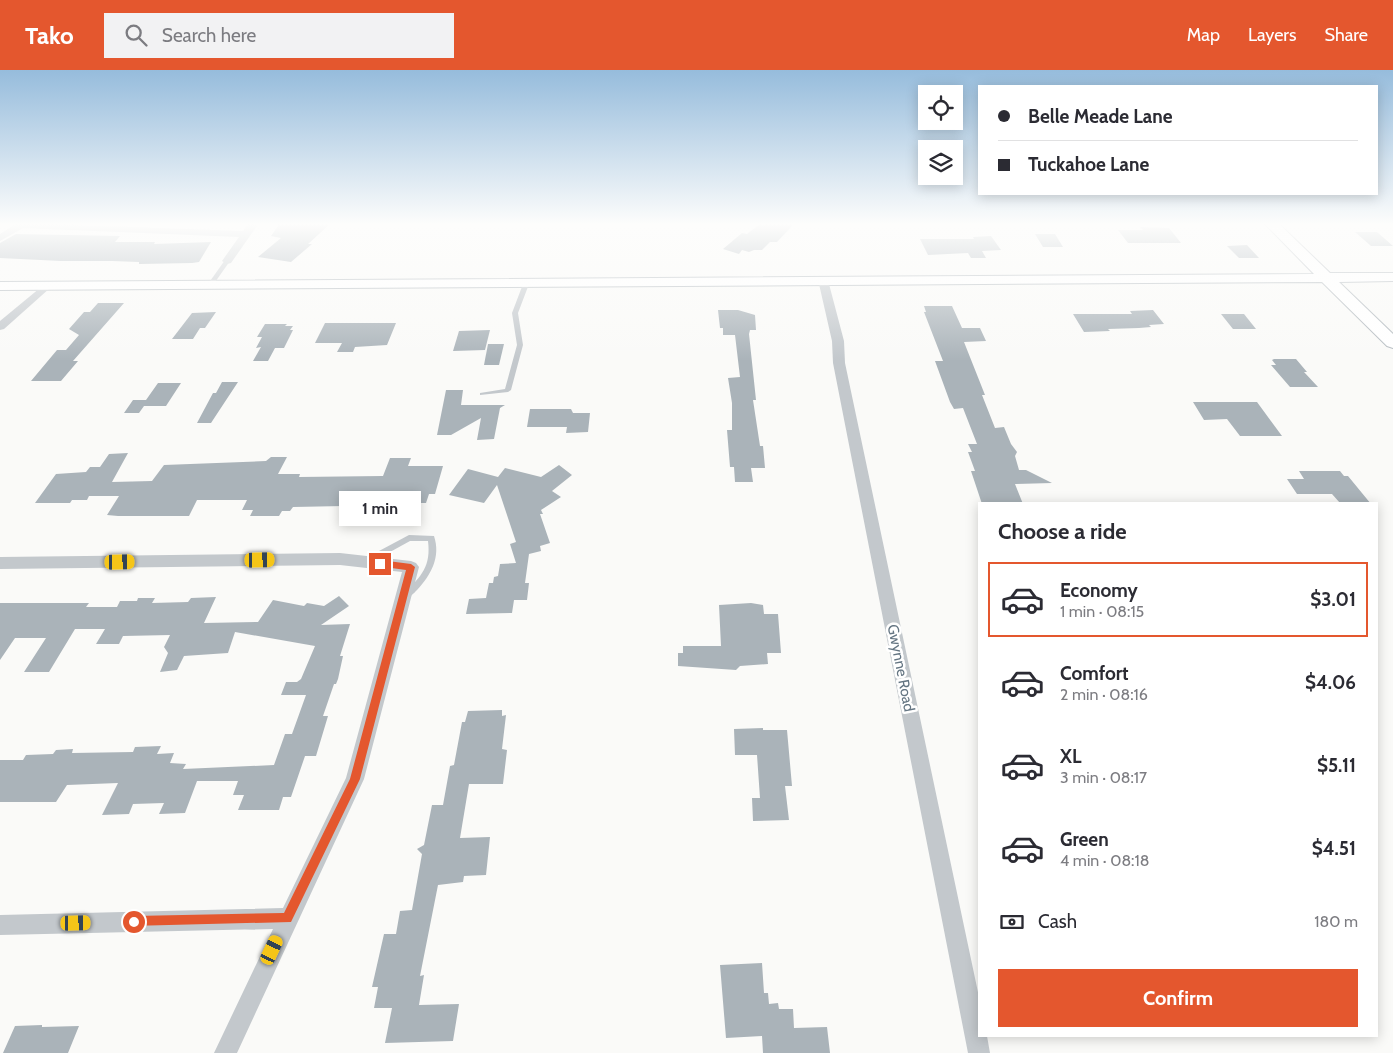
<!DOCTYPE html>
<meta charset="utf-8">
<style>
:root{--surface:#fff;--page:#f2f2f3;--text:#2b2b33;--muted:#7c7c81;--line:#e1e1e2;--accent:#e4572e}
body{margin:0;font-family:Cabin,sans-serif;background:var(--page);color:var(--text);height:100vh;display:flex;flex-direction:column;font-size:19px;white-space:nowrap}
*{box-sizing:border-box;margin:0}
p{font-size:16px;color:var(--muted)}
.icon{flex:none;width:28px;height:28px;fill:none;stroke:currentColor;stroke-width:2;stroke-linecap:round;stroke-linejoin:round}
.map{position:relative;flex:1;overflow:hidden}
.drawer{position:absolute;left:978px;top:432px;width:400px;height:535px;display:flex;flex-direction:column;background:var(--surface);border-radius:0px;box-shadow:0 2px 12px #0003}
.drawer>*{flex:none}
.top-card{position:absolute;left:978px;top:15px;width:400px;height:110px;border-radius:0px;box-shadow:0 2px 12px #0003;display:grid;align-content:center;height:110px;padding:0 20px;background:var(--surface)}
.tools{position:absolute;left:918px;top:15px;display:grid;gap:10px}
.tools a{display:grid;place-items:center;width:45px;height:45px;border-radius:0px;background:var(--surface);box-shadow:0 2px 12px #0003;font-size:25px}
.end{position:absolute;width:22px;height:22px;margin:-11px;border:6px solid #e4572e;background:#fff;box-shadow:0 0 0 2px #fff}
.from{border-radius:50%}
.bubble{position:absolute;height:35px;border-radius:0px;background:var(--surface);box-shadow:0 2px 12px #0003;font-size:16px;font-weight:800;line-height:35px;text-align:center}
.car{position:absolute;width:15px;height:30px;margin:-15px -8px;border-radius:6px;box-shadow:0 0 4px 1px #0007;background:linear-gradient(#f5c518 24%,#345 0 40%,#f5c518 0 76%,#345 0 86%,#f5c518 0)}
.top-card b{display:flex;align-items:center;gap:18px;height:48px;font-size:19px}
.top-card b+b{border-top:1px solid var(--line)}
.top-card i{width:12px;height:12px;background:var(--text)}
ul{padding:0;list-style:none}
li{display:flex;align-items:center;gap:15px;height:75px;margin:0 10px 8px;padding:0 10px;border:2px solid transparent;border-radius:0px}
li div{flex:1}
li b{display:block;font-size:19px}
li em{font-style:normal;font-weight:800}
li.on{border-color:var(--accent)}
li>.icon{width:45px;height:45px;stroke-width:1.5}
h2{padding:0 20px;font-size:22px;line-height:60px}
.pay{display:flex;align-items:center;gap:12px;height:55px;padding:0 20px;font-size:19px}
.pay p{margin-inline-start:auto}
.cta{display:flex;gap:10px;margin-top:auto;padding:10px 20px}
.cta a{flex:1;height:58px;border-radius:0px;background:var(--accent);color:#fff;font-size:20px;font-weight:800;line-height:58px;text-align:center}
header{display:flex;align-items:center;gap:30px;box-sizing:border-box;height:70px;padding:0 25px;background:var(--accent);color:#fff}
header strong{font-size:24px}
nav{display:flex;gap:28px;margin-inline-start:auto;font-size:18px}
.search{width:350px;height:45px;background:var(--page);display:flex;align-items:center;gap:12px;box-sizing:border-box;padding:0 18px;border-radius:0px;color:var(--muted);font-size:19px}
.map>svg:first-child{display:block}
.building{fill:#aab3b9}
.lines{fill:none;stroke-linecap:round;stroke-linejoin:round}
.secondary-casing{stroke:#b3babf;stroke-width:2}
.lane{fill:#c3c8cc;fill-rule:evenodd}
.street{fill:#c3c8cc;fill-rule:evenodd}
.secondary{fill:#fff;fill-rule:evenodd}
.route{fill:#e4572e}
.labels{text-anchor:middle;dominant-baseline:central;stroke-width:5;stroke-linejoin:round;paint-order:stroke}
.street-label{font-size:15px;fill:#657683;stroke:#fff}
</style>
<header>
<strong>Tako</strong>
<div class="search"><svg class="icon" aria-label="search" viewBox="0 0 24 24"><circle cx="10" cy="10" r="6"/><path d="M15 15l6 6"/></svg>Search here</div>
<nav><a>Map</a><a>Layers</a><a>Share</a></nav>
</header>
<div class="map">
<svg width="1393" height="983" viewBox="0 0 1393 983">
<rect width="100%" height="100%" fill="#fafaf8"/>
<g class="building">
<polygon points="280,153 331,153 308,174 312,174 291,192 258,187 281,168 271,166"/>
<polygon points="761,153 795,153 777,172 770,172 762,180 754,180 749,182 742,180 739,184 723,179 742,163 747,164"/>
<polygon points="1140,157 1169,158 1181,173 1128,173 1118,160 1143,160"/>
<polygon points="1355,162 1377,162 1393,176 1371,176"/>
<polygon points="16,164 120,166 115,172 155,172 154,174 211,172 199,192 192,193 139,194 139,192 112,191 61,191 0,188 0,173"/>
<polygon points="1035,164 1055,164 1063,177 1043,177"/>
<polygon points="991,166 1001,180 982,181 986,188 971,188 968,183 928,185 920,169 974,169 973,167"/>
<polygon points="1247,175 1259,188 1239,188 1227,176"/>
<polygon points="98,233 124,233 73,291 78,291 61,311 31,311 57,280 66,280 79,265 69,259 84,242 90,242"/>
<polygon points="924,236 952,236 962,258 980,258 986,271 964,272 985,325 982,325 995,358 1004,357 1011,374 1017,382 1015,386 1019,400 1026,400 1052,413 1015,414 1023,434 982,434 971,401 975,401 968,382 972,382 968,374 977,374 963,338 954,339 950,332 935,291 943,291 924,242 926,242"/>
<polygon points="718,240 738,240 755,245 756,260 750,260 749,264 756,330 753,330 760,376 763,376 765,398 751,398 753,412 735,412 734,397 730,397 727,360 732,360 732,333 728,308 740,307 735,265 723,265 723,258 720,258"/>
<polygon points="1153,240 1164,254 1149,255 1151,257 1139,258 1108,259 1110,261 1084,262 1073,244 1132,244 1130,241"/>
<polygon points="216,242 205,258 200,258 193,269 172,269 192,243"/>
<polygon points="1221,244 1244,244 1256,259 1233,259"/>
<polygon points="325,253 396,253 387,275 355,277 353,282 337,282 342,273 315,273"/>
<polygon points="265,254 287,254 285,256 293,256 290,260 293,260 284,278 275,278 268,291 253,291 261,277 256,278 262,267 257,267"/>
<polygon points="490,260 485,280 453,281 459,261"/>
<polygon points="488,274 504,274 499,295 484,295"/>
<polygon points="1296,289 1307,302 1304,302 1318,317 1290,317 1271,295 1276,295 1272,290 1274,289"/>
<polygon points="222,312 238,312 211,353 197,353 213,323 216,323"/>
<polygon points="158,313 181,313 166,336 144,336 139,343 124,343 133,330 146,330"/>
<polygon points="446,320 463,320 461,335 505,335 500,338 494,369 477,370 481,348 451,365 437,365"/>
<polygon points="1193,332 1257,332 1282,366 1240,366 1227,349 1204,350"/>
<polygon points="530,339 571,339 573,343 590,343 588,362 566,363 567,357 527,357"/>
<polygon points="128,383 112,412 152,411 164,395 266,391 271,387 287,387 278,404 300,404 299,407 383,406 390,388 411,388 408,396 443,396 435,424 429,424 426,433 419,433 418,435 361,437 359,442 342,442 344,436 293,437 290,441 282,441 279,446 250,446 253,440 242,440 247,430 197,430 189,446 118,446 107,445 119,426 89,426 87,430 72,430 70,433 35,433 56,404 86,402 90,397 100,397 109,384"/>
<polygon points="559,395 572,405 552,421 561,427 541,440 543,444 540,444 550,473 540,476 541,481 529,484 525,513 529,513 527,530 514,530 512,543 466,544 469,529 486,528 489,513 493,513 494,507 498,506 500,494 516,493 510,474 516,472 497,415 484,433 449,425 468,399 498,407 505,398 541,407"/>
<polygon points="1299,401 1340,401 1344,406 1348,406 1371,434 1340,433 1332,424 1297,424 1287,409 1304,409"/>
<polygon points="339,526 349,536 321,555 350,554 340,586 343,586 338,609 336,614 334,614 323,646 328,646 316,686 305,686 291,727 283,727 279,740 238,740 244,725 233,725 238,711 197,711 185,743 159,744 164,733 133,734 129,744 102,745 118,713 67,715 56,732 0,732 0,690 23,690 26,685 53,684 56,680 73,679 72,683 133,682 135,677 161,676 157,684 174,683 170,693 186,694 183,699 274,695 285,664 292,664 306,625 281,625 286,612 297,612 301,609 315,576 235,562 228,583 184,586 177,600 160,602 168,583 164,577 170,565 123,566 119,574 96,574 105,559 75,559 49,602 24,602 46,568 15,568 0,590 0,533 89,533 86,537 117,537 120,531 137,531 138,528 155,528 152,533 188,532 191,528 216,527 204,553 258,552 273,530 304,536 307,533 324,536"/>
<polygon points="751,533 763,535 764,544 778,544 781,583 767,583 768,594 740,596 736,600 678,596 678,583 683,583 683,576 721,576 719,535"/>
<polygon points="502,640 502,646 506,645 502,679 507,680 503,714 469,714 460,768 490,767 486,805 464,806 463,812 438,815 420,906 424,905 419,935 459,934 453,971 385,973 392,938 374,938 378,917 372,917 384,864 396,864 400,841 412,840 422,784 417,779 424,775 432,735 443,735 450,696 454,695 462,652 465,652 468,641"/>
<polygon points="763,658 763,660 787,660 792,716 785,716 789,750 753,751 752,728 760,728 757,685 735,685 734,659"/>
<polygon points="762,893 764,923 768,923 769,934 778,933 779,939 793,939 794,958 827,957 830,983 763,983 762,966 726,968 720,895"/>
<polygon points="42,955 42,957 79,956 68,983 3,983 15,956"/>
</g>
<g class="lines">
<defs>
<polygon id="secondary" points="1264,153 1278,153 1330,203 1393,203 1393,211 1339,212 1393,264 1393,278 1387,276 1322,212 0,220 0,212 1314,204"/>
</defs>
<use href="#secondary" class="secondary-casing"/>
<g class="lane">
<polygon points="225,190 230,191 213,215 209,215 208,214"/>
<polygon points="526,212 529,214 518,243 523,275 511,320 508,322 480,325 480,323 505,319 517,275 512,243 523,214"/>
<path d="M409 465 434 466C441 487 431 505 417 520 413 524 410 528 404 527L403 525 404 523C422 506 431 496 428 471H410L370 493H364L363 491 364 489Z"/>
</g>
<g class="street">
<polygon points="17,153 243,161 249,153 259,153 231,193 227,194 222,191 239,167 23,158 0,171 0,164"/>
<polygon points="824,211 829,214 844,271 845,293 979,927 979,966 987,966 990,983 968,983 833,293 832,271 819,214"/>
<polygon points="46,213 51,216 50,218 4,259 0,260 0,251"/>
<polygon points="340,483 411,491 416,493 419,497 364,709 237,983 214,983 273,859 0,865 0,845 283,838 346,708 402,502 340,495 0,499 0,487"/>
</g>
<use href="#secondary" class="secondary"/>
</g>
<linearGradient id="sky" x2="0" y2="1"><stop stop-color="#96bcdc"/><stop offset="0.53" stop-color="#fdfdfc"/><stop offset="1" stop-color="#fdfdfc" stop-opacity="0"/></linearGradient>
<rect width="1393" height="291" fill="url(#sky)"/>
<polygon class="route" points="380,490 411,494 415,497 360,709 291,852 130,856 128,852 134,846 284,843 350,709 406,500 377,496 377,491"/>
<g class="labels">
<g class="street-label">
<text transform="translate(901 598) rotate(79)">Gwynne Road</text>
</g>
</g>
</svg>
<div class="tools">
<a><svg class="icon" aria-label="locate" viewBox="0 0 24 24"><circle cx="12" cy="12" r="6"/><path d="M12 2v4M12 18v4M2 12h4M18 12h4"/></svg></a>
<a><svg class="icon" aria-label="layers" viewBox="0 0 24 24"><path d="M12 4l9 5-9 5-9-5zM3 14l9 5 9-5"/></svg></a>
</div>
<i class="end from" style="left:134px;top:852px"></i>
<i class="end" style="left:380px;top:494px"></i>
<div class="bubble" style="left:339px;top:421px;width:82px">1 min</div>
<i class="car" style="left:260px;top:490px;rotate:89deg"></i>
<i class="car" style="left:120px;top:492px;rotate:89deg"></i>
<i class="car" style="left:76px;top:853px;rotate:89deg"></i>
<i class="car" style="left:272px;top:880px;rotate:25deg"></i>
<div class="top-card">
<b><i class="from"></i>Belle Meade Lane</b>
<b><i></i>Tuckahoe Lane</b>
</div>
<section class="drawer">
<h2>Choose a ride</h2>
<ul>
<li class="on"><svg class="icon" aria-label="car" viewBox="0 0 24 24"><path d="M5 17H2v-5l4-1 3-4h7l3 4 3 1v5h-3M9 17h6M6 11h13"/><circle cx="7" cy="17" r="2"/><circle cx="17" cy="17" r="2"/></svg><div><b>Economy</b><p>1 min · 08:15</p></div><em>$3.01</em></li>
<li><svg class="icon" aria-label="car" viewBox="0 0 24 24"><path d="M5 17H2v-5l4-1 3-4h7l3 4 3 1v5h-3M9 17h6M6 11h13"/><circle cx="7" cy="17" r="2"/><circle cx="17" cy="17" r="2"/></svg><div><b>Comfort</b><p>2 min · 08:16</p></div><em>$4.06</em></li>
<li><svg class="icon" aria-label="car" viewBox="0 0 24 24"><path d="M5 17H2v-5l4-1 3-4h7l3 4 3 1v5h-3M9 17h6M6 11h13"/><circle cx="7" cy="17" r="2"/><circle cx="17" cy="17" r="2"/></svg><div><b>XL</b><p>3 min · 08:17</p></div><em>$5.11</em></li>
<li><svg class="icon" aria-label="car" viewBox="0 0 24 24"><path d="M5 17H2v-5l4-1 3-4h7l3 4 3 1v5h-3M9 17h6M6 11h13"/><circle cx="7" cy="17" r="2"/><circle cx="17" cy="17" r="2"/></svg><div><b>Green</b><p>4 min · 08:18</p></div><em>$4.51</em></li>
</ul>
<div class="pay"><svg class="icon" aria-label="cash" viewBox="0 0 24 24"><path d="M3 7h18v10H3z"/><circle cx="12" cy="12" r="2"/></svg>Cash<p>180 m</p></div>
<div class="cta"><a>Confirm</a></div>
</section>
</div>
